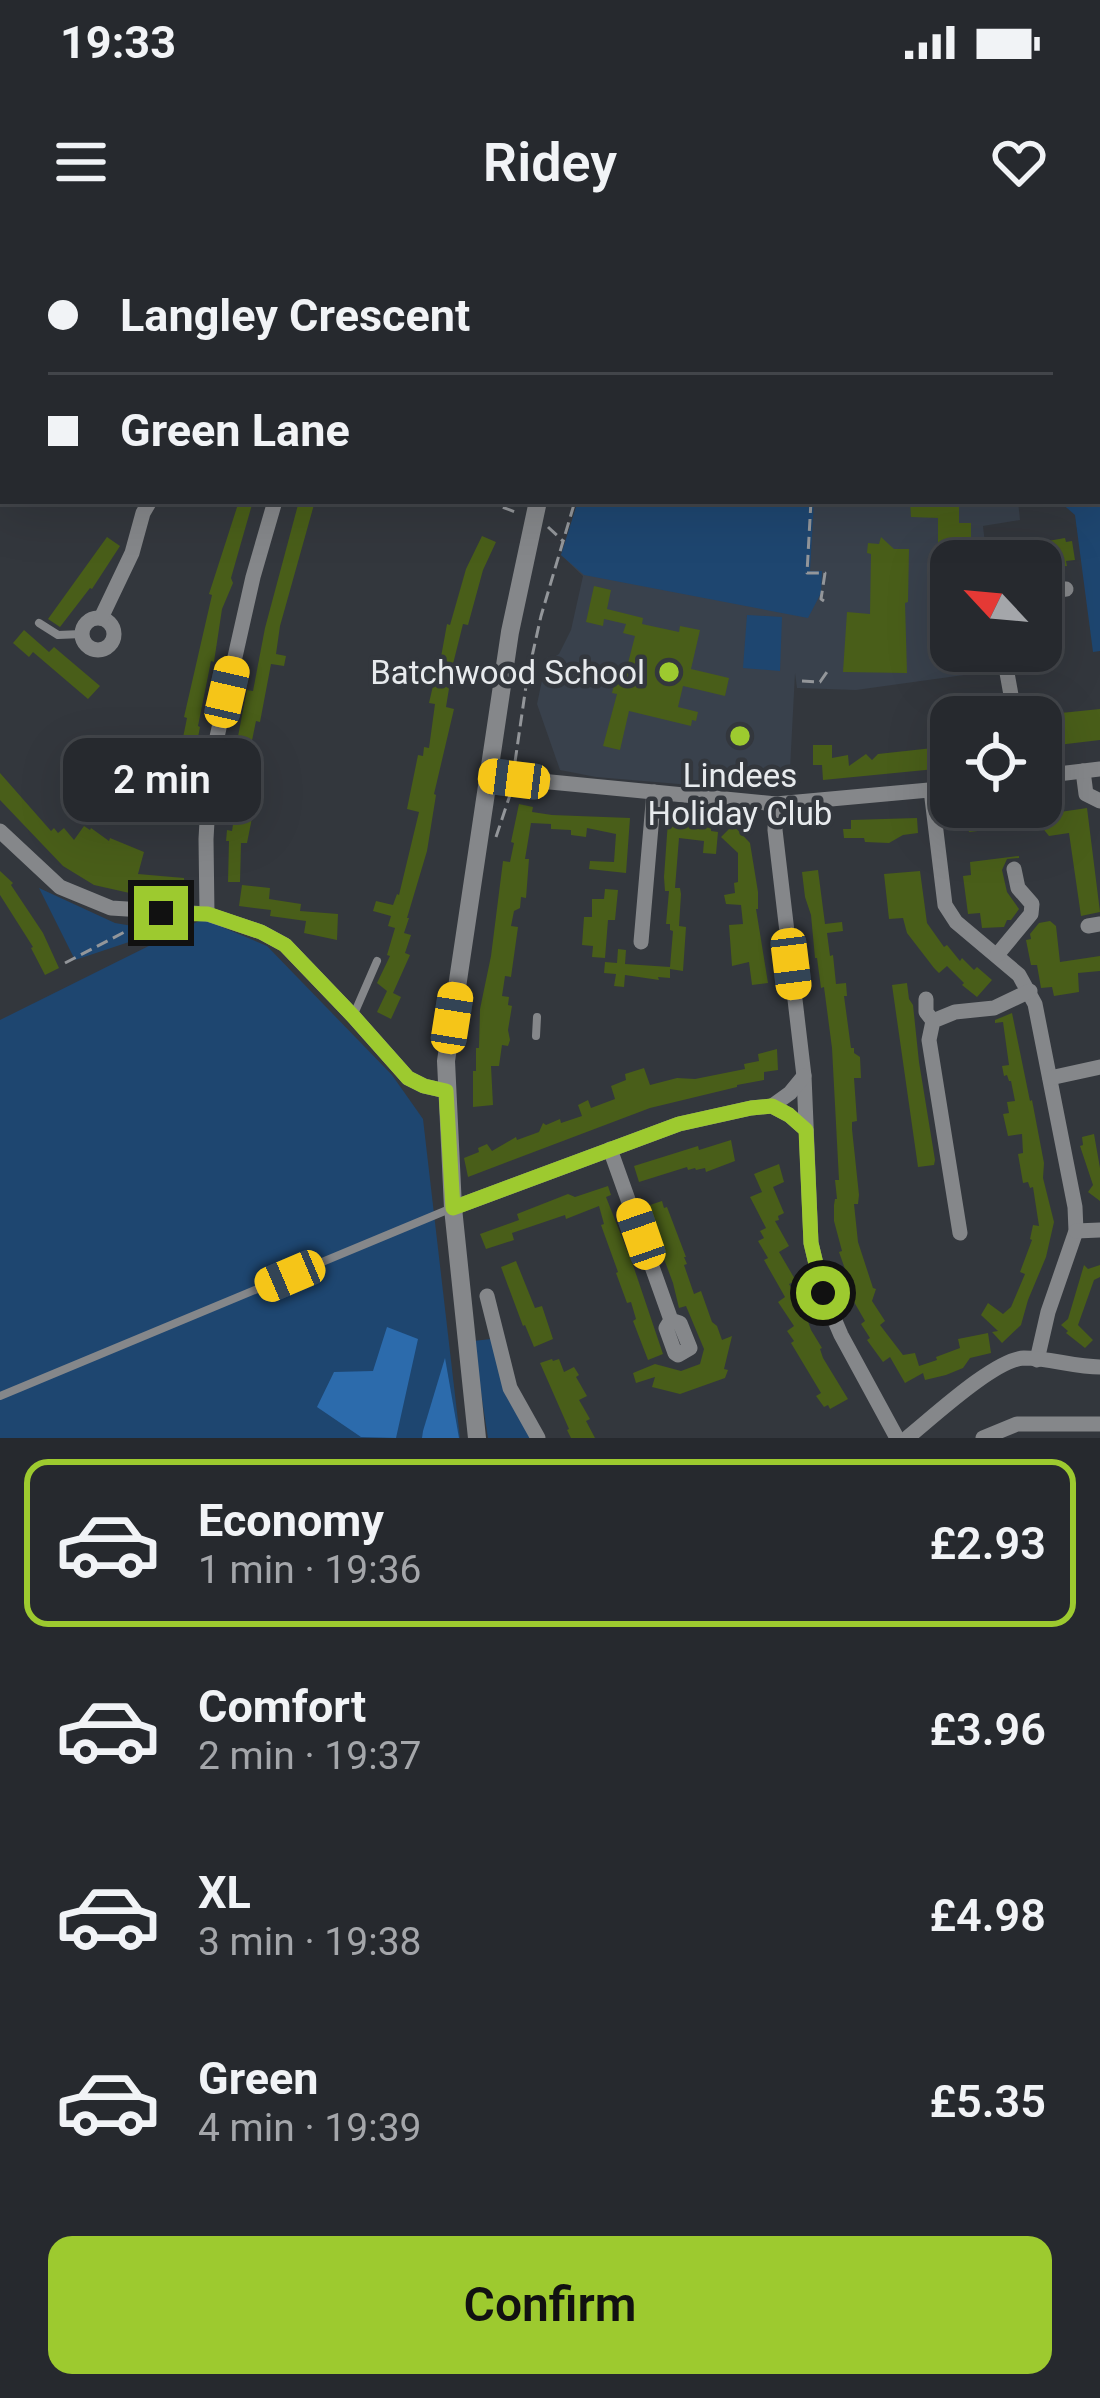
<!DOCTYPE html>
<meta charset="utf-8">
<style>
:root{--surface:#26292e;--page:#2e3136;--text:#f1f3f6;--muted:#a4a6aa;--line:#42454a;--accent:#9dca2f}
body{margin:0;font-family:Roboto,sans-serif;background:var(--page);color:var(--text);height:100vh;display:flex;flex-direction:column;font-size:45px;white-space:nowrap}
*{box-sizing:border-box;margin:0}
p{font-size:39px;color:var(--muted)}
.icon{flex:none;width:66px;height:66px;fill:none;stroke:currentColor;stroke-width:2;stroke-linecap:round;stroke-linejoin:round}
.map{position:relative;height:1198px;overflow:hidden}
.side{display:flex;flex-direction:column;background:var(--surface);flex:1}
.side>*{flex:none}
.hud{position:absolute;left:0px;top:0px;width:1101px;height:264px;box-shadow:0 12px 48px #0002,0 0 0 3px var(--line);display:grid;align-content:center;height:264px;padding:0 48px;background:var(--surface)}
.needle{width:78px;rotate:296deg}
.fabs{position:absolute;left:930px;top:300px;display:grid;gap:24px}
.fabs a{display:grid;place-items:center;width:132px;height:132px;border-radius:24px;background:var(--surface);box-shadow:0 12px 48px #0002,0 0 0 3px var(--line);font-size:60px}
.end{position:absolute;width:54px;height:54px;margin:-27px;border:15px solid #9dca2f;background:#111;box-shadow:0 0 0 6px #111}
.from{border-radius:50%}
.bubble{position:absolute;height:84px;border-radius:24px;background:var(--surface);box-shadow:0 12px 48px #0002,0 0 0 3px var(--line);font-size:39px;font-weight:600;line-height:84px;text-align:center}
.car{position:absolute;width:36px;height:72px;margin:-36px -18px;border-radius:15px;box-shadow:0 0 9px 3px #0007;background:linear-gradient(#f5c518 24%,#345 0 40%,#f5c518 0 76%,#345 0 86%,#f5c518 0)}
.hud b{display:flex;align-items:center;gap:42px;height:114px;font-size:45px}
.hud b+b{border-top:3px solid var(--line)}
.hud i{width:30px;height:30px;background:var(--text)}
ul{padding:21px 0 0;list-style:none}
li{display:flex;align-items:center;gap:36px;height:168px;margin:0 24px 18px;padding:0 24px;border:6px solid transparent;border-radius:24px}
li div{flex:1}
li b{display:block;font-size:45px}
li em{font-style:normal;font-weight:600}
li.current{border-color:var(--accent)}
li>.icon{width:108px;height:108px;stroke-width:1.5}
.primary-button{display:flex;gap:24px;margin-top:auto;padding:24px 48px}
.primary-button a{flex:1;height:138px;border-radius:24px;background:var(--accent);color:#111;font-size:48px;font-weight:600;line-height:138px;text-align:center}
.status{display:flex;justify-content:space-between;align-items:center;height:84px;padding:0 60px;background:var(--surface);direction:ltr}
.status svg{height:33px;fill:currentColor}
header{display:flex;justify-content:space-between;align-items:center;height:156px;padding:0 48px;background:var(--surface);font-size:54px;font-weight:600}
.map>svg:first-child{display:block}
.built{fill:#39414c}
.green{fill:#1e4670}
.forest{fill:#2c6bac}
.building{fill:#495e19}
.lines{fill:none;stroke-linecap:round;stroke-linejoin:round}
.path{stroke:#93969a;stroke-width:3;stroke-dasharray:12 6;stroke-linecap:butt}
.service{stroke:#85878a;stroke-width:8}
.minor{stroke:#85878a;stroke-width:15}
.tertiary{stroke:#85878a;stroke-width:18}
.primary{stroke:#d2d7dd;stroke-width:24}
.route{stroke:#9dca2f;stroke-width:15}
.poi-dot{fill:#9dca2f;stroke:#33373d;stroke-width:4.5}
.labels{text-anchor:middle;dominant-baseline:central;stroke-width:9;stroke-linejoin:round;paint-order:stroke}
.poi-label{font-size:33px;fill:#e7eaed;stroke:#33373d;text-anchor:end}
</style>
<div class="status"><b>19:33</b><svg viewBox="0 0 49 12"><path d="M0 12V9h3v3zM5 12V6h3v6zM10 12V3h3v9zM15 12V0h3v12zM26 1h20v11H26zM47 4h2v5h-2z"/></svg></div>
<header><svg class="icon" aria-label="menu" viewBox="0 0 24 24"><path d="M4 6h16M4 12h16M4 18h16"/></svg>Ridey<svg class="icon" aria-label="heart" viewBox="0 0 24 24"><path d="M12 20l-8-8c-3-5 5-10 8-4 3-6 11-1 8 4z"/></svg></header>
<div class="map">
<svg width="1100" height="1198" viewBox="0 0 1100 1198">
<rect width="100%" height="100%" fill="#33373d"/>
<polygon class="built" points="578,261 1018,261 1020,280 983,286 987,321 951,321 951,411 998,411 1000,430 856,450 797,448 795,433 789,549 714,547 596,537 560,530 537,464 547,417 554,417 559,414 571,390 583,336 561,315"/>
<g class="green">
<polygon points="1100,108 1100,411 1093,412 1075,275 1059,261 1098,261"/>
<polygon points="578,261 814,261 810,331 822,331 821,353 808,378 584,335 561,315"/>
<polygon points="747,375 782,377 780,431 743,428"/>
<polygon points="39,648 115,683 162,691 75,720"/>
<polygon points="203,679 267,706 392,835 423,879 460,1198 0,1198 0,780"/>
<polygon points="491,1099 536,1198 488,1198 473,1101"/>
</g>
<g class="forest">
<polygon points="387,1087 418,1099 396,1198 361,1197 317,1167 334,1132 373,1131"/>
<polygon points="445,1118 459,1198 422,1198 423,1191"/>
</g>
<g class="building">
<polygon points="239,261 253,261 231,338 233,343 222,369 214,422 211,421 198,486 200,487 190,538 176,532 187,478 184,477 212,355 209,354"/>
<polygon points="299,261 315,261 280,386 276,414 286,416 284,426 271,424 260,482 256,481 248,520 248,531 251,532 248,562 255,563 247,603 241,603 240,642 228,642 229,601 226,601 227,590 232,591 235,571 225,569 226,558 247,450 253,451 265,388"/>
<polygon points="910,261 959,261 959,283 971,283 971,308 995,306 996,310 1065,298 1066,302 1072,301 1075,320 1066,321 1067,326 1041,328 1041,321 955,321 955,312 938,312 938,278 911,277"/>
<polygon points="482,296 496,302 483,330 468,385 463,384 453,424 446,467 454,469 434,554 436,555 427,611 407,678 409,678 404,693 411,695 405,713 410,715 393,753 401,757 391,779 377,772 387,751 377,743 390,716 387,715 395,688 388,686 391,676 373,671 376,661 393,665 397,654 399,655 419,572 407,569 418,515 423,516 424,507 429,508 435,464 429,463 435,437 418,432 421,423 439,428 447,384 450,385 466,329"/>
<polygon points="107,297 120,306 92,349 90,348 60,387 48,379"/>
<polygon points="881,297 894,309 909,309 908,362 905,363 907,433 843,432 847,372 870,374 871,314 867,313 868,303 879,304"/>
<polygon points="594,346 611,350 607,369 643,378 642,384 679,392 680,386 700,390 691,429 729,438 725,456 683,446 678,467 698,472 696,481 692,480 691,486 629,471 620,510 603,506 617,454 612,453 618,429 626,431 635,396 623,393 626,384 604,379 603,386 586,382"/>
<polygon points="24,390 49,412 54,407 100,446 88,459 33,412 29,417 13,403"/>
<polygon points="1100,469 1100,500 1041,507 1041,475"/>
<polygon points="951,489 951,511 944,513 946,528 823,540 822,525 813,525 813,505 832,505 832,518 848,515 849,526 866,514 872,520 878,514 933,508 932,502 943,500"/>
<polygon points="0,533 51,591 54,588 58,593 64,588 74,600 84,586 90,590 91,588 109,601 110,598 144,612 138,634 184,638 185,656 134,654 94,645 63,626 0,560"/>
<polygon points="519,564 533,567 532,572 552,575 630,578 626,633 589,629 590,621 614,622 616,594 587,588 586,597 571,595 571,590 551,589 551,584 531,583 525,619 529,619 526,658 521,657 520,668 514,671 511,686 518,687 511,737 505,736 502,756 509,757 508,765 512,766 508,790 510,800 508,806 502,805 499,826 491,826 493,865 473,867 473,831 476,831 476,808 479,808 480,769 491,716 503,621 510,622 514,603 511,602"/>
<polygon points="995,567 1018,567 1019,582 1004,585 1004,588 969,592 968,587 954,588 953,581 951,582 950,572"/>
<polygon points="1087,568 1100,672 1081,676 1069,593 1049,596 1033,576"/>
<polygon points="917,578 918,593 903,595 889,603 865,602 864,598 844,598 843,589 851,589 851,580"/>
<polygon points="668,581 711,588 711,591 718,592 716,614 703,613 704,601 679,598 675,648 680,648 681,654 679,686 686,687 683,731 670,729 670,738 658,737 659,740 625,735 624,747 614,746 616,734 604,733 605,722 617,723 618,709 626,710 625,724 670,727 673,691 670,690 670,684 666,684 669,651 665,651 664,637"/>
<polygon points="733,585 750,603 758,652 758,669 756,669 768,743 752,745 749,722 732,726 729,685 743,684 741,665 726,664 724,655 735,653 734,643 738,642 738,613 721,597"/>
<polygon points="1019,616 1019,618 1007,619 1002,630 1007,652 1019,669 1011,680 1007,680 1004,687 982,688 980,673 968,674 963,636 971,635 970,622"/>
<polygon points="818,630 825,684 842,682 843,691 827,693 830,716 833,715 836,744 846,743 847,756 844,756 851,808 854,808 854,813 860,817 861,838 854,838 857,881 852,882 852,889 859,955 858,964 854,964 858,1002 873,1048 876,1049 872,1061 885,1081 880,1085 903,1115 915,1113 919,1126 937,1120 936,1117 960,1108 958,1099 988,1093 991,1113 970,1118 963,1128 946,1135 925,1140 923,1133 905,1143 890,1117 883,1122 867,1100 870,1098 861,1084 865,1081 846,1048 851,1046 839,1012 842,1011 834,981 834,965 835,959 837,959 835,940 839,940 832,808 824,747 821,748 817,718 815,718 811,675 805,657 802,632"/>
<polygon points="0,631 13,643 11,645 43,693 59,728 45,735 31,708 33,707 0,655"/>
<polygon points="920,631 927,683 944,707 947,705 960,721 962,718 974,730 977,727 992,740 977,757 962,745 964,743 947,726 939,733 934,728 907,693 903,678 889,679 884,634"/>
<polygon points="242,645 270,648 269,659 301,664 300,671 338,674 337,700 304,693 306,681 270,676 271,670 239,666"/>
<polygon points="605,649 618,650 615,680 608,680 605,718 592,717 593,706 582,705 584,677 592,677 592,659 604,659"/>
<polygon points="1050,681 1056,686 1060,722 1100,716 1100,731 1078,733 1079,752 1054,756 1052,747 1041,748 1037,725 1031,725 1026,700 1031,699 1030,694 1039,683"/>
<polygon points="907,743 909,759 913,765 919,822 935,920 934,925 918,927 892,745"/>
<polygon points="1012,773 1030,861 1032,860 1044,923 1043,938 1054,982 1046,1017 1028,1060 1021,1085 1002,1103 992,1092 998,1091 981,1075 988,1063 1003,1074 1011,1067 1025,1034 1020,1032 1032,1000 1030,999 1033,985 1039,986 1033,947 1030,948 1028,942 1023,943 1018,914 1023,913 1022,894 1008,896 1003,874 1009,873 1007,862 1015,861 1011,841 1009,841 1007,835 1004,836 1002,826 1009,825 1003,782 995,783 995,780"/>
<polygon points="777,809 778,830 764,832 764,840 737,845 737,847 650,868 468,937 464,918 479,912 478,908 487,904 492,911 516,897 517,900 539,892 543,883 546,885 560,879 561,883 582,876 578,865 588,860 591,868 615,859 611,846 626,840 625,834 644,828 650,845 677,838 695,839 745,829 744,824 759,821 758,814"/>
<polygon points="1094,894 1100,928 1100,961 1088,952 1093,945 1080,906 1083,905 1082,897"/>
<polygon points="731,900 735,921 706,932 705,928 696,930 695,928 688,930 687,927 639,942 634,926 698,906 699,910"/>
<polygon points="779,924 784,942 773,947 784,973 778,976 779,980 775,981 789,1006 779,1012 796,1041 789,1044 803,1067 811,1090 822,1108 820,1109 823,1118 848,1159 830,1169 828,1165 824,1167 816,1156 821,1153 791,1103 794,1101 787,1091 794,1086 778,1062 785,1057 764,1020 768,1018 758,1001 764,998 760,991 766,988 750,957 762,952 754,934"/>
<polygon points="608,946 611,955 606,957 634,1028 663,1114 648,1120 633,1081 636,1079 631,1062 627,1063 616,1033 618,1032 601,985 604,984 599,966 566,979 565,975 512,993 514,1000 486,1009 480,994 519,980 517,974 568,954 575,957"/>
<polygon points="662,961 664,968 667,967 686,1017 684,1017 687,1024 684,1025 694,1054 701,1051 712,1082 717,1086 722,1100 732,1096 724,1129 728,1130 725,1138 680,1154 652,1147 655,1137 636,1143 633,1133 655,1124 681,1131 700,1124 704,1109 686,1066 679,1068 673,1043 651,984 650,965"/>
<polygon points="516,1021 535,1068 542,1066 553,1099 534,1107 525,1085 523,1086 501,1027"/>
<polygon points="1084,1025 1088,1029 1100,1025 1100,1037 1094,1040 1078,1085 1093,1100 1085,1108 1066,1093 1068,1091 1061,1085 1068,1079"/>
<polygon points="552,1119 553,1121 559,1119 564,1132 574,1127 579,1135 576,1137 587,1156 579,1160 590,1179 586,1181 595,1198 571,1198 567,1190 569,1189 540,1123"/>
</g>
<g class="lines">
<g class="path">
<polyline points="973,0 978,3"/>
<polyline points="996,0 1003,3"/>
<polyline points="667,3 668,0"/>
<polyline points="1098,38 1100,39"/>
<polyline points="1098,79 1100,81"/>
<polyline points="486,261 518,273"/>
<polyline points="811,261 807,333 825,333 821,359 824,361"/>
<polyline points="548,287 563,301"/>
<polyline points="802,441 820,442 829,429"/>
<polyline points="515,522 527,439 541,376 575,261"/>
<polyline points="496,597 512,549"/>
<polyline points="65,723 138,685"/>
</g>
<g class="service">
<polyline points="39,383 58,395 82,394"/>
<polyline points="354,774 377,721"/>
<polyline points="536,796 537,777"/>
<polyline points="0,1156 452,968"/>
</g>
<g class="minor">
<polyline points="77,0 77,3"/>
<polyline points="301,0 310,3"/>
<polyline points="933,0 939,3"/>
<polyline points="365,3 366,0"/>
<polyline points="711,3 712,0"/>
<polyline points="875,3 876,0"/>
<polyline points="0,185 3,181"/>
<polyline points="1041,353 1066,349"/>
<circle cx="98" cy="394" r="16"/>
<polyline points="101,378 132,313 143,273 150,261"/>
<polyline points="1003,411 1015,477"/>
<polyline points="108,514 208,560"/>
<polyline points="1083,531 1086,554 1100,561"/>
<polyline points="489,536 776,564 951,548"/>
<polyline points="1041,536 1100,529"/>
<polyline points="931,550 945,665 956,682 1019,735 1035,764 1075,967 1076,991 1048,1072 1037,1120"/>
<polyline points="776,564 775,590 804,836 811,1003 823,1053 841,1095 897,1198"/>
<polyline points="0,591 60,647 111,668 207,674 261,692 285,705 353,776 408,838 424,846 446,851"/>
<polyline points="207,674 206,599 210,528 253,337 275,261"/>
<polyline points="1088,686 1100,684"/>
<polyline points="641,702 654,552"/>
<polyline points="997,715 1031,674 1032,664 1018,648 1014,629"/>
<polyline points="926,759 926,772 933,781"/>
<polyline points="1050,838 1100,827"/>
<polyline points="772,866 790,853 804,836"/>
<polyline points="610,909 671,1080 666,1088 675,1113 678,1115 690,1108 680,1083 671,1080"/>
<polyline points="453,968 679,884 751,868 772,866 789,875 806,890"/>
<polyline points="1076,991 1100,990"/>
<polyline points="960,993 929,800 933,781 955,772 994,768 1030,751"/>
<polyline points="487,1056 510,1148 538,1198"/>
<path d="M907 1198C932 1178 995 1119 1024 1118 1049 1118 1075 1127 1100 1127"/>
<polyline points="983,1198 1017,1184 1100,1184"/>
</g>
<g class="tertiary">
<polyline points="629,3 631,0"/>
<polyline points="477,1198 453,968 446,821 510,392 538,261"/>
</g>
<g class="primary">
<polyline points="1035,0 1042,3"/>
<polyline points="1098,18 1100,19"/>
</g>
</g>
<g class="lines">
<polyline class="route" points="161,673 208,674 261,692 285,705 353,776 408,838 424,846 446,851 453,968 679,884 751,868 772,866 789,875 806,890 811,1003 823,1053"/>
</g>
<g class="poi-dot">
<circle cx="669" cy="432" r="12"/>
<circle cx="740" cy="496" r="12"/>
</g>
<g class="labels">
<g class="poi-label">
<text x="645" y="432">Batchwood School</text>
<text x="740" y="535" text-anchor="middle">Lindees<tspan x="740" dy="38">Holiday Club</tspan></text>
</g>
</g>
</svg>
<div class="fabs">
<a><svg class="needle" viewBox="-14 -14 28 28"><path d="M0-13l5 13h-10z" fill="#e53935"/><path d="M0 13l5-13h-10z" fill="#a4a6aa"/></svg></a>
<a><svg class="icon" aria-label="locate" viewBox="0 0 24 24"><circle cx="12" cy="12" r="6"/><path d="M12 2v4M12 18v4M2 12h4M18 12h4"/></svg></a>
</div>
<i class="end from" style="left:823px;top:1053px"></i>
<i class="end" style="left:161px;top:673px"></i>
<div class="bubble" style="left:63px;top:498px;width:198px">2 min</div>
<i class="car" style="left:227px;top:452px;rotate:13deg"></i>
<i class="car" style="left:514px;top:539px;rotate:277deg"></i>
<i class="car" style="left:791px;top:724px;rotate:173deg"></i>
<i class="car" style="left:452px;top:778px;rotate:9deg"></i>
<i class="car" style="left:641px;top:994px;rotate:341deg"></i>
<i class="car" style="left:290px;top:1036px;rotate:247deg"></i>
<div class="hud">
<b><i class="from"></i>Langley Crescent</b>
<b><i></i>Green Lane</b>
</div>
</div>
<section class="side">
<ul>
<li class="current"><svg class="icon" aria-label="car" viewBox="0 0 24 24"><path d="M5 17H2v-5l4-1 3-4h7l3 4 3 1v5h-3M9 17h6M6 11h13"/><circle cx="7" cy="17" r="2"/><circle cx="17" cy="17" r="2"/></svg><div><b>Economy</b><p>1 min · 19:36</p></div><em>£2.93</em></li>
<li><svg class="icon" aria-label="car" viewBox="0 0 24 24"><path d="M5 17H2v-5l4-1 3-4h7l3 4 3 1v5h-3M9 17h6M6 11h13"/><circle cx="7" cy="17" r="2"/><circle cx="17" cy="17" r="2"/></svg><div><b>Comfort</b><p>2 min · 19:37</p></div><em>£3.96</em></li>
<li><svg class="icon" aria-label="car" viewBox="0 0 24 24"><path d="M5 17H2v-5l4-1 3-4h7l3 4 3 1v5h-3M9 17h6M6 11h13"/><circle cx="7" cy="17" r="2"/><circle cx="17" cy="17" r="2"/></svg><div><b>XL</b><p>3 min · 19:38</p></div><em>£4.98</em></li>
<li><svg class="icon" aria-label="car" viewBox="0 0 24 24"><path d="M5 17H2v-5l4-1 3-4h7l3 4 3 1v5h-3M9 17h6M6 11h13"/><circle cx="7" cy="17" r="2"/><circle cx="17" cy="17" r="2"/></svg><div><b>Green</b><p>4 min · 19:39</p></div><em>£5.35</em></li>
</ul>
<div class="primary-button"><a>Confirm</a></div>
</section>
